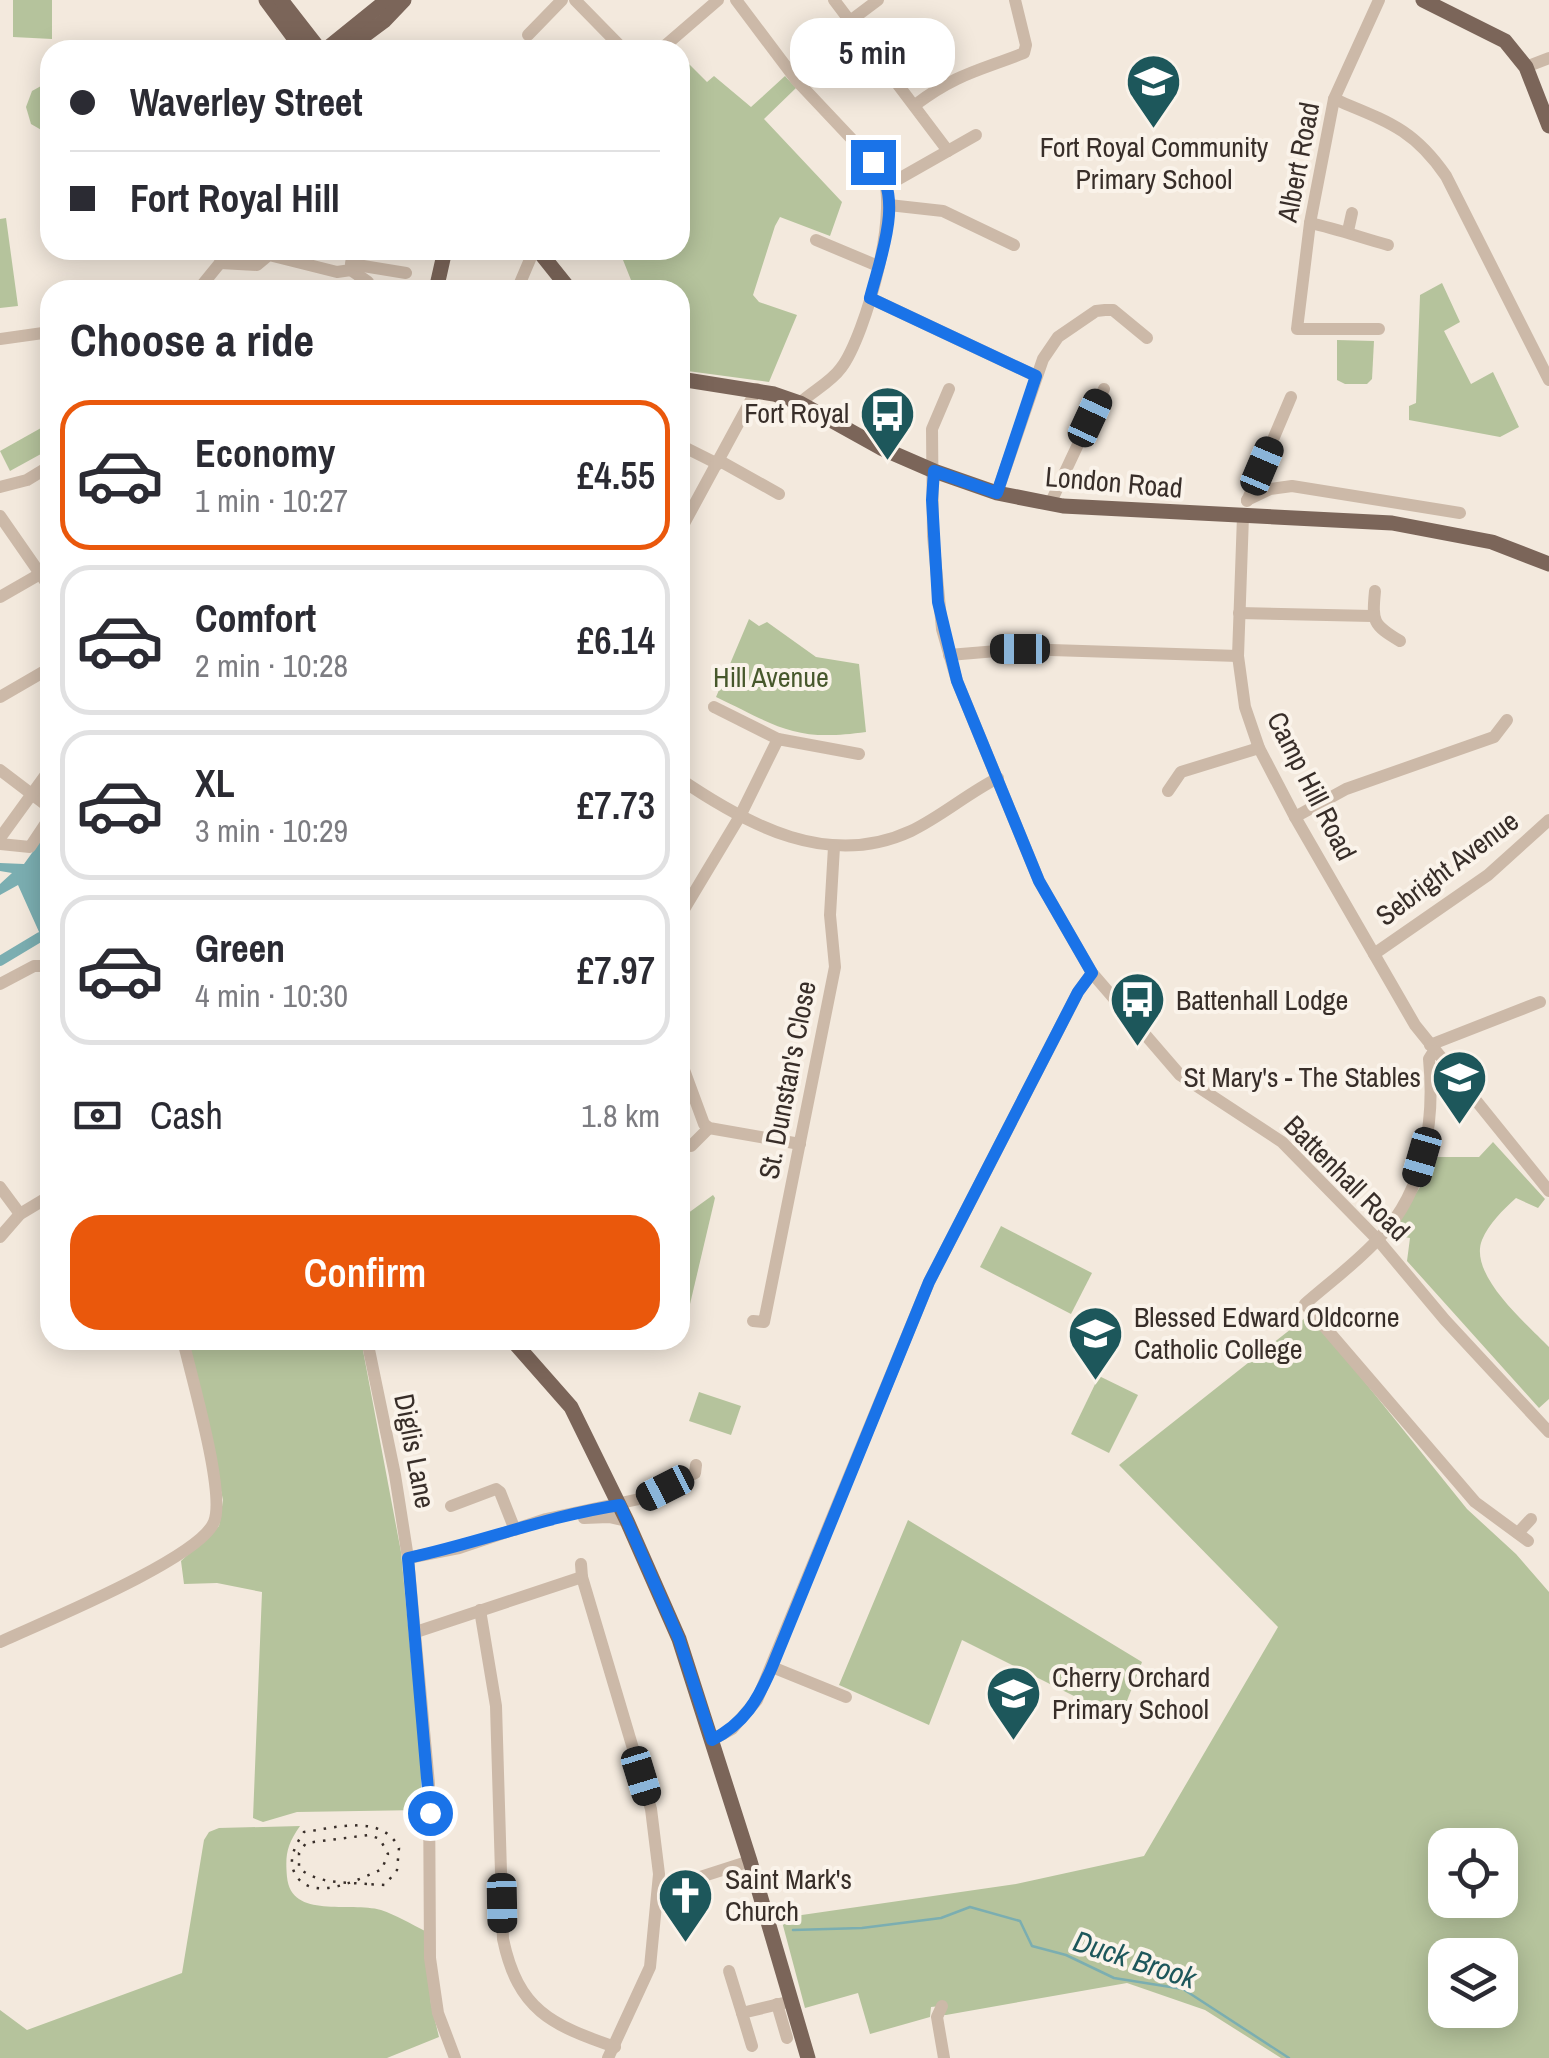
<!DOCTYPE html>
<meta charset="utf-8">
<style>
:root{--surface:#fff;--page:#f7f7f7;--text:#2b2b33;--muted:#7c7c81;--line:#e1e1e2;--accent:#ea580c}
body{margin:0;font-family:"Archivo Narrow",sans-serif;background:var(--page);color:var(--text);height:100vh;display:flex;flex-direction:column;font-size:38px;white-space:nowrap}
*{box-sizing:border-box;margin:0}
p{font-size:32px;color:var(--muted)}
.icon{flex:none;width:55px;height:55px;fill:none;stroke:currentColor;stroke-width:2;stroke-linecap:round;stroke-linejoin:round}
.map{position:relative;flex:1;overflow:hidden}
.panel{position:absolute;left:40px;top:280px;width:650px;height:1070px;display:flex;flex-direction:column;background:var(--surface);border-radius:30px;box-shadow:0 5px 25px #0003}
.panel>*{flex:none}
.guide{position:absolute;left:40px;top:40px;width:650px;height:220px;border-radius:30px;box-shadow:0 5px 25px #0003;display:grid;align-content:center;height:220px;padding:0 30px;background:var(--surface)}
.fabs{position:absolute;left:1428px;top:1828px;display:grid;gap:20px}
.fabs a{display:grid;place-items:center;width:90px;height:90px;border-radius:20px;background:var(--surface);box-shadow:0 5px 25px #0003;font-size:50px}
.end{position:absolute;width:45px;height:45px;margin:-22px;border:12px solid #1a73e8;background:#fff;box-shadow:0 0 0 5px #fff}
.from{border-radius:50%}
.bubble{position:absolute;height:70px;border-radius:30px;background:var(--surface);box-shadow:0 5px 25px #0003;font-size:32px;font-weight:600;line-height:70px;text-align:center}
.car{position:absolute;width:30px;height:60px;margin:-30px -15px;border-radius:12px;box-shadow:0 0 8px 2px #0007;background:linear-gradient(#222 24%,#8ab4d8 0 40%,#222 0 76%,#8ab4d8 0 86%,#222 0)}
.guide b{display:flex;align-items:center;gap:35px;height:95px;font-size:38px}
.guide b+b{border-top:2px solid var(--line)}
.guide i{width:25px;height:25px;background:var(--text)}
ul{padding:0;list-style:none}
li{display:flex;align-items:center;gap:30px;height:150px;margin:0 20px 15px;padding:0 10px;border:5px solid var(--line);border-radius:30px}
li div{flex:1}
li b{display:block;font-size:38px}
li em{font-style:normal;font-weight:600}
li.current{border-color:var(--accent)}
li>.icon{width:90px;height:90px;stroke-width:1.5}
h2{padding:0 30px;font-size:45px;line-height:120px}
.pay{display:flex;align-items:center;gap:25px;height:110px;padding:0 30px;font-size:38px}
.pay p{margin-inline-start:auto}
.cta{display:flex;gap:20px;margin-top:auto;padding:20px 30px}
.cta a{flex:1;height:115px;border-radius:30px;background:var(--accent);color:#fff;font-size:40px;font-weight:600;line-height:115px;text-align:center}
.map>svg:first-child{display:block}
.green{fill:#b5c39c;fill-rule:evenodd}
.water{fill:#7baeb1}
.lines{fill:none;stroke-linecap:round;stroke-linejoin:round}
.stream{stroke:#7baeb1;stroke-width:2.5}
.canal{stroke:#7baeb1;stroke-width:10}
.minor{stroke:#ccb9a8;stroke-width:12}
.major{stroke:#7b6559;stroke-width:15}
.rail{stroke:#382e29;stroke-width:2.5;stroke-dasharray:2.5 8;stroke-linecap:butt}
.route{stroke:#1a73e8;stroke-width:12}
.labels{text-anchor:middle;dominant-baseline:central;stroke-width:8;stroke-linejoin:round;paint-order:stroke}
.poi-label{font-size:28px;fill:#382e29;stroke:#faf3ea;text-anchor:start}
.street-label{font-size:28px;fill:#382e29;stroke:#faf3ea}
.park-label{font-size:28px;fill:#47582c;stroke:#faf3ea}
.water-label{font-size:30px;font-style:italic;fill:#1d575b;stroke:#faf3ea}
</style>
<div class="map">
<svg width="1549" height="2058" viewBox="0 0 1549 2058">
<rect width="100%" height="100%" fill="#f3e9dd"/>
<g class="green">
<polygon points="13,0 52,0 52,39 13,37"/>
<polygon points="680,55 707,82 714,76 751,107 785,76 796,88 764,119 842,202 830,236 780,217 775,226 753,295 759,302 797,315 769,382 680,370 680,290 635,290 619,250 680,250"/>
<polygon points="50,81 50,135 31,124 26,107 32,91"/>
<polygon points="6,218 18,306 0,308 0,320 0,219"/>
<polygon points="1442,283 1460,322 1444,331 1471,384 1493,372 1519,427 1500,437 1409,420 1409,406 1416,403 1420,295"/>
<polygon points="1337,340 1374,341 1372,379 1367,384 1345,384 1337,380"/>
<polygon points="41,428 50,449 10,471 0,451"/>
<path d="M749 619 759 626 767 622 816 657 859 664 866 732C794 742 779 727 716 697Z"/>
<path d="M1493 1142 1545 1199 1538 1208 1516 1198C1503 1210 1489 1223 1482 1240 1468 1275 1527 1324 1549 1347V1399L1539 1408 1407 1261 1410 1238 1404 1237 1406 1226 1396 1222 1427 1177 1433 1157H1479Z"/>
<polygon points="713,1195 715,1198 686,1321 680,1325 680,1219"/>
<polygon points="1001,1226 1092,1273 1071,1314 980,1267"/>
<path d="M1310 1314 1467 1509 1516 1554 1549 1592V2058H1281L1205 2010 1127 1983 946 2015H943L941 2006 931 2007 930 2017 870 2034 858 1993 805 2008 781 1918 1016 1884 1144 1856 1278 1627 1119 1465ZM1445 1845H1500V1900H1445ZM1445 1955H1500V2010H1445Z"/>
<polygon points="188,1340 361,1340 401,1552 421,1762 421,1810 297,1812 263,1822 253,1818 262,1592 217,1583 184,1584 181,1561 219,1526 223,1500"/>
<polygon points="1099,1376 1138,1395 1109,1453 1071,1434"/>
<polygon points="699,1392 741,1406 731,1435 689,1421"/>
<polygon points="908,1520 1142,1662 1120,1719 962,1640 929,1725 839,1685"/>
<path d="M300 1826C287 1845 285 1854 287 1877 291 1920 350 1901 381 1910 396 1915 411 1924 425 1931L431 2004 439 2037 387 2058H0V2010L27 2030 182 1973 204 1840 209 1832 219 1828Z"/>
</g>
<polygon class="water" points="50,828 50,940 44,943 18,885 0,895 0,884 12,873 0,871 0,863 24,864"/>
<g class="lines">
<polyline class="stream" points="793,1930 862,1928 941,1918 970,1907 1020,1921 1032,1946 1066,1955 1114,1978 1183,1989 1289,2058"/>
<polyline class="canal" points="0,961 40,937"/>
<g class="minor">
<polyline points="575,0 624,50"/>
<path d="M736 0 797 81 879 168C904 201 865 337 841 368 831 382 813 391 800 403"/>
<polyline points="834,0 948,151"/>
<polyline points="850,21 878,0"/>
<polyline points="528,35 562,0"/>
<polyline points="660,50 718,0"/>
<polyline points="1526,67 1549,58"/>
<path d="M1334 99C1386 121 1413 128 1446 176L1549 380"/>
<path d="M915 105C956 74 978 71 1024 53L1026 45 1015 0"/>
<polyline points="888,185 976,135"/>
<polyline points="889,205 943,211 1014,245"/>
<path d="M1310 223C1338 229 1362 238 1388 245"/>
<polyline points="1348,231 1352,213"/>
<polyline points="816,240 878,266"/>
<polyline points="352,250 351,270 368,282 367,290"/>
<polyline points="220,263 257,265 269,255 337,272 351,270"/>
<polyline points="351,264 406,273"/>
<polyline points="198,290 220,263 223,250"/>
<polyline points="517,290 534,250"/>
<polyline points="870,298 1036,376"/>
<polyline points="1379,329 1297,329 1310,223 1334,99 1379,0"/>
<polyline points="0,339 50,332"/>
<polyline points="949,389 932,429 933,536 942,629 957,681 1039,881 1092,973 1180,1075 1282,1142 1378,1240 1445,1320 1549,1432"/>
<polyline points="680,445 718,464"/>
<polyline points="720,461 779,494"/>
<polyline points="0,487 27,480 50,466"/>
<polyline points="997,493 1043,359 1058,337 1096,311 1105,310 1113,310 1147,338"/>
<polyline points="1247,500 1270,489 1292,486 1460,513"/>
<polyline points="1247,501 1291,397"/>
<polyline points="1050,504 1104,389"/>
<polyline points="0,516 50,588"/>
<polyline points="1243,516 1238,656 1245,707 1259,748 1295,817 1415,1025 1549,1191"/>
<polyline points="680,531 757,389"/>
<path d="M1375 591C1372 622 1373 625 1400 641"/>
<polyline points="0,597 40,574"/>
<polyline points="1239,613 1372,616"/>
<polyline points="949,655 1020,649 1238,656"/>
<polyline points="0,697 50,668"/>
<polyline points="714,707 778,739"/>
<polyline points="0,770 50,808"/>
<path d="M680 779C749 826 829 869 911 831 942 816 968 793 998 778"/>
<polyline points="1168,791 1181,772 1259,748"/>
<polyline points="1295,817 1346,789 1494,737 1507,720"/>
<polyline points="0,838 50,769"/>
<polyline points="0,844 30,847 50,817"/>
<polyline points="680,916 740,816 778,739 859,754"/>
<polyline points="1374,954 1488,875 1549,820"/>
<polyline points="0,984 34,966 50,966"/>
<polyline points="1430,1045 1540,1002"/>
<path d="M1434 1051 1429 1059C1435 1120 1425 1189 1381 1236 1359 1261 1330 1282 1305 1304L1475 1502 1528 1541"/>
<polyline points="680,1059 704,1124 709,1128 800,1144"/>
<polyline points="691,1146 709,1128"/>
<polyline points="0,1187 20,1214"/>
<polyline points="0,1237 20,1214 50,1196"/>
<polyline points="753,1321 764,1322 835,967 830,915 834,847"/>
<polyline points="367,1340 395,1475 408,1558 429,1784 430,1958 438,2013 455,2058"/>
<polyline points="451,1506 496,1489 500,1492 515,1530"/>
<polyline points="584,1518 609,1517 627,1521"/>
<polyline points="1518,1533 1531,1519"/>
<polyline points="408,1558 459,1548 546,1519 644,1498 695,1473 696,1465"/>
<polyline points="582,1577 651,1809 659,1874 650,1967 608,2058"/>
<path d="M480 1610 496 1706 503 1939C518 2010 551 2025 615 2047"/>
<polyline points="416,1632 582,1577 581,1564"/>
<path d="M0 1642C41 1623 199 1559 214 1522 226 1493 191 1376 183 1340"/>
<polyline points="772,1667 846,1697"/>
<polyline points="712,1740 732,1729 757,1700 929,1282 1078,992 1092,973"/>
<polyline points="660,1890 750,1861"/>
<polyline points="729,1971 742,2013"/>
<polyline points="777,2004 787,2038"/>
<polyline points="942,2006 937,2017 944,2058"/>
<polyline points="752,2046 742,2013 792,2001"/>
</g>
<g class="major">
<polyline points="266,0 303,50"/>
<polyline points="281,0 320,50"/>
<polyline points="1423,0 1505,41 1526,67 1549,126"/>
<polyline points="325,50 387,0"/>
<polyline points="345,50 384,21 404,0"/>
<polyline points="538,250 570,290"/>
<polyline points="436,290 445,250"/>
<polyline points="680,379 774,394 800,403 881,448 934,471 997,493 1063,506 1392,523 1492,542 1549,564"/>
<polyline points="512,1340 571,1407 627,1521 679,1639 750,1861 808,2058"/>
</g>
<path class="rail" d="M367 1884C343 1882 318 1884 299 1868V1853L306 1843 369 1835 380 1839 388 1854 382 1869C360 1879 315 1902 297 1877 286 1861 295 1846 304 1832 335 1828 382 1813 399 1848L397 1870 385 1885 367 1884"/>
</g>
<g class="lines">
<path class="route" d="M430 1813 408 1558C479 1543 547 1516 620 1505L679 1639 712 1740C745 1723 758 1700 772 1667L929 1282 1078 992 1092 973 1039 881 957 681 938 602 932 500 934 471 997 493 1036 376 870 298C880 258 906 195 873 162"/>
</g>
<defs>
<symbol id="school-pin" viewBox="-11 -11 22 30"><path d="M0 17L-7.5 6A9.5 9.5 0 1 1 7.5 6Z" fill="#1d575b" stroke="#faf3ea"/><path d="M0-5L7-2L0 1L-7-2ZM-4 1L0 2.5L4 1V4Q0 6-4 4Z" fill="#fff"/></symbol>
<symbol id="bus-pin" viewBox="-11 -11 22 30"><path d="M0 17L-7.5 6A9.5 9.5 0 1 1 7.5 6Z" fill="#1d575b" stroke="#faf3ea"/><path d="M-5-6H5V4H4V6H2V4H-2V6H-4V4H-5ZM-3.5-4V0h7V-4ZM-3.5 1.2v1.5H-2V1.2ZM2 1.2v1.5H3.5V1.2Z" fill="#fff"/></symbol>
<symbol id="church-pin" viewBox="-11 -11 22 30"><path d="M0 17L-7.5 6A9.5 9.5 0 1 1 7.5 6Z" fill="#1d575b" stroke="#faf3ea"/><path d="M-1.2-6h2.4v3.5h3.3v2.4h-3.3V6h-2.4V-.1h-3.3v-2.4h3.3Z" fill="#fff"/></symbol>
</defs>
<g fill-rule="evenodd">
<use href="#school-pin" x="1122" y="50" width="63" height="86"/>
<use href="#bus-pin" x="856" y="382" width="63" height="86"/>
<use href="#bus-pin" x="1106" y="968" width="63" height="86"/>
<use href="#school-pin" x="1428" y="1046" width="63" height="86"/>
<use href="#school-pin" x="1064" y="1302" width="63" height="86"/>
<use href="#school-pin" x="982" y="1662" width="63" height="86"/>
<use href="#church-pin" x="654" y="1864" width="63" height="86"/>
</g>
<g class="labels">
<g class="poi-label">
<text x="1154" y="147" text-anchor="middle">Fort Royal Community<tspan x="1154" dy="32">Primary School</tspan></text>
<text x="849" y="413" text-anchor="end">Fort Royal</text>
<text x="1176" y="1000">Battenhall Lodge</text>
<text x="1421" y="1077" text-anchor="end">St Mary's - The Stables</text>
<text x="1134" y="1317">Blessed Edward Oldcorne<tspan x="1134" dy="32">Catholic College</tspan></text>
<text x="1052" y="1677">Cherry Orchard<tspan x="1052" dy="32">Primary School</tspan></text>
<text x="725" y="1879">Saint Mark's<tspan x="725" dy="32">Church</tspan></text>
</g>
<g class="street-label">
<text transform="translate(1298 162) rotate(-79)">Albert Road</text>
<text transform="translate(1114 482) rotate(5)">London Road</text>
<text transform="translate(1312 786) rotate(63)">Camp Hill Road</text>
<text transform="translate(1447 868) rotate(-37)">Sebright Avenue</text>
<text transform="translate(787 1080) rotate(-79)">St. Dunstan's Close</text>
<text transform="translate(1347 1178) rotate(45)">Battenhall Road</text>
<text transform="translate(415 1451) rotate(79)">Diglis Lane</text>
</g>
<g class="park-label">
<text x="771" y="677">Hill Avenue</text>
</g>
<g class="water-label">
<text transform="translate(1135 1959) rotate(18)">Duck Brook</text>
</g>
</g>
</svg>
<div class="fabs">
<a><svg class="icon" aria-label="locate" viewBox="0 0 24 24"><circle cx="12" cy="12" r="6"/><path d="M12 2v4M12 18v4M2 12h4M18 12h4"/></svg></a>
<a><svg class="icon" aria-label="layers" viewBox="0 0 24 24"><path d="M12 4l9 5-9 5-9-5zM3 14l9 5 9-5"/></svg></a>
</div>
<i class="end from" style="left:430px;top:1813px"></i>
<i class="end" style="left:873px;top:162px"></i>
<div class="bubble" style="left:790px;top:18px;width:165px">5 min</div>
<i class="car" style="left:1090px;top:418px;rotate:25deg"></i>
<i class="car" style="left:1262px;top:466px;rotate:23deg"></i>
<i class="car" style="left:1020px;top:649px;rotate:270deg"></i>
<i class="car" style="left:1422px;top:1157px;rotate:196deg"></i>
<i class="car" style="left:665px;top:1488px;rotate:243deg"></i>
<i class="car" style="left:641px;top:1776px;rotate:163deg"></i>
<i class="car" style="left:502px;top:1903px;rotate:179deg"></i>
<div class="guide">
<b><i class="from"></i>Waverley Street</b>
<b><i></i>Fort Royal Hill</b>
</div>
<section class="panel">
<h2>Choose a ride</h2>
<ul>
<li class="current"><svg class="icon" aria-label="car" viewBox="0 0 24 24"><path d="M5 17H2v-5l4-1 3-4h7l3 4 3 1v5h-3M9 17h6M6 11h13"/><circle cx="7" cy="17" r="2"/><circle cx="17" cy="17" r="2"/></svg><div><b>Economy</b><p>1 min · 10:27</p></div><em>£4.55</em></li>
<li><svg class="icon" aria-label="car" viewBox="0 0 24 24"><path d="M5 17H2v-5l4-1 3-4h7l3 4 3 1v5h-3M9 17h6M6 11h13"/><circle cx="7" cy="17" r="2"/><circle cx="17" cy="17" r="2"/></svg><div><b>Comfort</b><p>2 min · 10:28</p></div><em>£6.14</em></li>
<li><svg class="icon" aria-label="car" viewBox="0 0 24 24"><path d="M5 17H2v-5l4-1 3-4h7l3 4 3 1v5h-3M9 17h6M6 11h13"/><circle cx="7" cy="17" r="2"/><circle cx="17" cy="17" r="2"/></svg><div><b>XL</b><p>3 min · 10:29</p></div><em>£7.73</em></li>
<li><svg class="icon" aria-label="car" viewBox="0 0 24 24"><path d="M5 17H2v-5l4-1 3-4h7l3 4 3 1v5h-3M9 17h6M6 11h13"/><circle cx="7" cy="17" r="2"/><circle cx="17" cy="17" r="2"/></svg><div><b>Green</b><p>4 min · 10:30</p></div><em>£7.97</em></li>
</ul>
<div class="pay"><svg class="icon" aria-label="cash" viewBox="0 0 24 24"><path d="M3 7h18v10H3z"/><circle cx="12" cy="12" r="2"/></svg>Cash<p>1.8 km</p></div>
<div class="cta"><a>Confirm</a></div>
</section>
</div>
